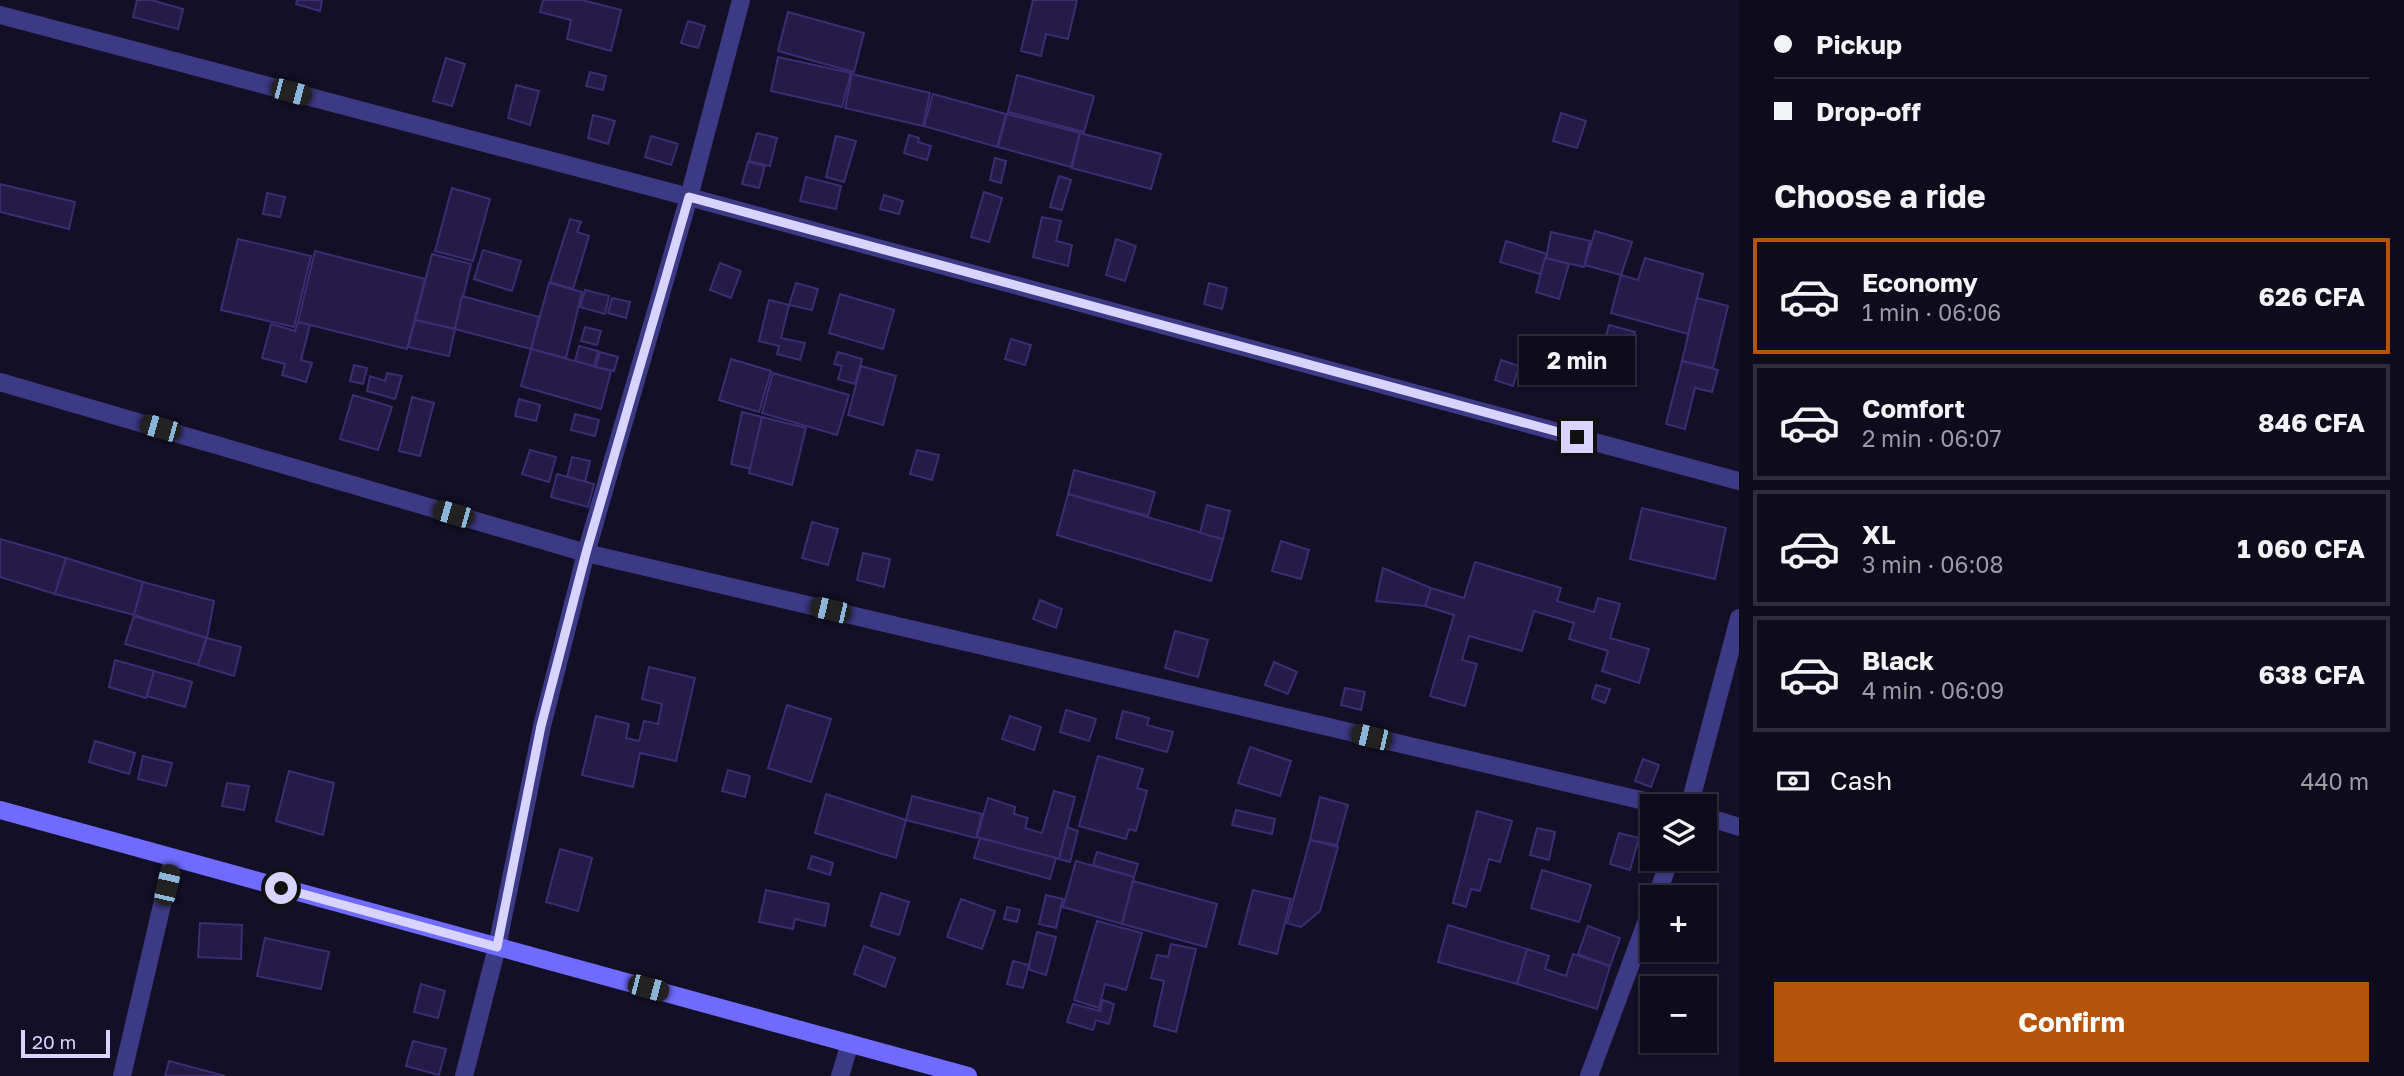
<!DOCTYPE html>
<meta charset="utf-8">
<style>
:root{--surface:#0e0b1c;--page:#171425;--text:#f1f3f6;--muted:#9b9ba3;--line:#2e2b3b;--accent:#b45309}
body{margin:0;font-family:"Golos Text",sans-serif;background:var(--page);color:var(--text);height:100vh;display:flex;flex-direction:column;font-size:26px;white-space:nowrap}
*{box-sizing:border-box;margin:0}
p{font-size:23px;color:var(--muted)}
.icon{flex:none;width:38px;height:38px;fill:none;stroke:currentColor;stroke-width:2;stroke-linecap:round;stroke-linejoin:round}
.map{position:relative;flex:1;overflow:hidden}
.sheet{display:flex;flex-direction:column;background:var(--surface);width:665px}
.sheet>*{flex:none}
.hud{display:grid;align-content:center;height:154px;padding:0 35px;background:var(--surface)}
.tools{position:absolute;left:1640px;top:794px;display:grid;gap:14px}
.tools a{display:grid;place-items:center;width:77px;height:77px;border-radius:0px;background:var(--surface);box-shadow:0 2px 5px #0004,0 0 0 2px var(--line);font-size:35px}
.scale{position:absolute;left:21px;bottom:18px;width:89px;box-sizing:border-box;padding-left:7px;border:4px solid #d9d4ff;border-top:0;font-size:19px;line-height:24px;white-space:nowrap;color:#d9d4ff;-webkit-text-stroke:5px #130f26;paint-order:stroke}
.end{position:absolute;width:32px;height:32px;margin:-16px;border:9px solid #d9d4ff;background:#111;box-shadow:0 0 0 4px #111}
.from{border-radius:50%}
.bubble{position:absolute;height:49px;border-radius:0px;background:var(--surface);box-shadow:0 2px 5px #0004,0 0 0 2px var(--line);font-size:23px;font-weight:700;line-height:49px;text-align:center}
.car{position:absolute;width:21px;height:42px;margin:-21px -10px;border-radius:9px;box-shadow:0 0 5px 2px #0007;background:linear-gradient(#222 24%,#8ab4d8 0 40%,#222 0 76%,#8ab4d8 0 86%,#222 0)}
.hud b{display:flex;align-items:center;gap:24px;height:66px;font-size:26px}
.hud b+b{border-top:2px solid var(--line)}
.hud i{width:18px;height:18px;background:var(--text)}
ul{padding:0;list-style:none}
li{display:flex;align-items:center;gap:21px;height:116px;margin:0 14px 10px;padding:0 21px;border:4px solid var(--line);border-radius:0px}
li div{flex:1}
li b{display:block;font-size:26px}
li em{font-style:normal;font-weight:700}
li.on{border-color:var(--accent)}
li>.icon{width:63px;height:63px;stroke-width:1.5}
h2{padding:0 35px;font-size:32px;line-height:84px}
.pay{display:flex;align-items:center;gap:18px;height:77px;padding:0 35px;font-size:26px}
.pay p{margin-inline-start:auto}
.cta{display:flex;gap:14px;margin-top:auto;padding:14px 35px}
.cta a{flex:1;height:80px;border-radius:0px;background:var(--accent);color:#fff;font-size:28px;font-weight:700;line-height:80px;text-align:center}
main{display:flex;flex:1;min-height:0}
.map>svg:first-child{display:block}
.building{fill:#241b47;stroke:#3b2d73;stroke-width:2}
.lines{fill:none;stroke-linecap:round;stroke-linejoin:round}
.street{stroke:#3d3a85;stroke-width:18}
.secondary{stroke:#6f6bff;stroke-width:18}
.route{stroke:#d9d4ff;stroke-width:9}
</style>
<main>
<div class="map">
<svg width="1739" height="1076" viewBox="0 0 1739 1076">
<rect width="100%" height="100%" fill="#130f26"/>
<g class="building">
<polygon points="137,0 151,0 183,9 178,29 133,17"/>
<polygon points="297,0 322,0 320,11 296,4"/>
<polygon points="543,0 582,0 621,10 611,51 567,39 571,20 540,12"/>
<polygon points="1033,0 1077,0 1068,39 1046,34 1041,56 1021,51"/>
<polygon points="788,12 864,33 854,72 778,51"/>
<polygon points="688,21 705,26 698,48 681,43"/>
<polygon points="778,57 851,73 842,107 771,91"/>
<polygon points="446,58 465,64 452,106 433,101"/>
<polygon points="590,72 606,76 603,90 586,86"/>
<polygon points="852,74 930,93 923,126 845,108"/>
<polygon points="1017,75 1094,96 1084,132 1008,112"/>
<polygon points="516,85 539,91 530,125 508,118"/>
<polygon points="933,94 1006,114 997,147 924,126"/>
<polygon points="1561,113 1586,121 1577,148 1553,141"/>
<polygon points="1007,114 1080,133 1071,167 998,147"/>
<polygon points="593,115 615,121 608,144 588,138"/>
<polygon points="757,133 777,138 770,166 749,161"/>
<polygon points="1080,133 1161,154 1151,189 1072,168"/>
<polygon points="909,135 919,138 918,142 931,146 927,160 904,153"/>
<polygon points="651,136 678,144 671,165 645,157"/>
<polygon points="836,136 856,141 844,182 826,177"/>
<polygon points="995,158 1006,161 1001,183 990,180"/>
<polygon points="748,162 765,166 759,188 742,184"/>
<polygon points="1059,176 1071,180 1062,210 1050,207"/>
<polygon points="806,177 841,186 836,209 800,201"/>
<polygon points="0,184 75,202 69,229 0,212"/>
<polygon points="452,188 490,199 473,261 435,251"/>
<polygon points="984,192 1002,198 989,242 971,237"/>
<polygon points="267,193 285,197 280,217 263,214"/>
<polygon points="884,195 903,201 899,214 880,209"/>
<polygon points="1042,217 1061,221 1056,241 1072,245 1068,266 1033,257"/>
<polygon points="570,219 581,222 577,232 589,236 573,289 550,282"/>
<polygon points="1595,231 1632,242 1621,275 1585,265"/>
<polygon points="1551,232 1590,241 1584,267 1546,258"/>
<polygon points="238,239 311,256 294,327 221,310"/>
<polygon points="1116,239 1136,246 1125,281 1106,275"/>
<polygon points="1506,241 1547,254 1540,274 1500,262"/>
<polygon points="483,250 521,261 512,291 474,279"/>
<polygon points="315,251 425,279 407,349 298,322"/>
<polygon points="432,254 471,264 455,329 415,320"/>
<polygon points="1545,258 1569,264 1559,299 1536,292"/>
<polygon points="1645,258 1703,274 1688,334 1611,313 1621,275 1638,280"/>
<polygon points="720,263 741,271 731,298 710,290"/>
<polygon points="549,283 582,292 566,358 531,349"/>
<polygon points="796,283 818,289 812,310 789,305"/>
<polygon points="1209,283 1227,288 1222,309 1204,304"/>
<polygon points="585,290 609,296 605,314 580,307"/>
<polygon points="840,294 894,310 883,349 829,333"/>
<polygon points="462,296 539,317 531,349 455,329"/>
<polygon points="612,298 630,302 626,318 608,313"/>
<polygon points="1697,298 1728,306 1713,368 1682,361"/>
<polygon points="769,300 789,305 781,338 805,343 800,360 777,354 779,346 759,341"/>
<polygon points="415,320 455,329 449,356 408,347"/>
<polygon points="298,322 310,325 301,360 312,363 306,382 282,375 285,364 262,358 271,324 295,331"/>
<polygon points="1609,325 1635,332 1630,351 1604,344"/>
<polygon points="585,327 601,331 597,345 581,341"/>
<polygon points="1011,339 1031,345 1025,365 1005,359"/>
<polygon points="579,346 598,351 594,366 575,361"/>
<polygon points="531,349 611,371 601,409 521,386"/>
<polygon points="600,352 618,357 614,371 596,367"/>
<polygon points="838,352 862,359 855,384 838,379 842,366 834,364"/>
<polygon points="731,359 771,371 759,412 719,400"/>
<polygon points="1501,360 1519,366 1513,386 1495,380"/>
<polygon points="1682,361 1718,370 1712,392 1695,388 1685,429 1666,424"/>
<polygon points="354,365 367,368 363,384 350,381"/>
<polygon points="861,366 896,376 883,425 848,415"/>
<polygon points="387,373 402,376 395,399 367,391 370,376 385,381"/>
<polygon points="773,373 849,395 837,435 762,413"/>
<polygon points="353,395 392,407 378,450 340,439"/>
<polygon points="412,397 434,403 420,456 399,451"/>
<polygon points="519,399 540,405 536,421 515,416"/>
<polygon points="742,412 762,417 751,469 731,464"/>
<polygon points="575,414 599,420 595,436 571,430"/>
<polygon points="762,417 806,428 792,485 749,473"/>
<polygon points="530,450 556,457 549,482 522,474"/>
<polygon points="917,450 939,455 932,480 910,474"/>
<polygon points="572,457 590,461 585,482 567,477"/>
<polygon points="1074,470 1155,492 1148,516 1068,494"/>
<polygon points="557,474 594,484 588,507 551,497"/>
<polygon points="1068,494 1223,539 1211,581 1057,535"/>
<polygon points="1207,505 1230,511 1223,539 1200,533"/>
<polygon points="1642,508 1726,528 1715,579 1630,559"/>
<polygon points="812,522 838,529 828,565 802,558"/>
<polygon points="0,539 66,558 55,594 0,577"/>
<polygon points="1281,541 1309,550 1301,579 1272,571"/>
<polygon points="863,553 890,559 884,587 857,580"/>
<polygon points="66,558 143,582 134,615 55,594"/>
<polygon points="1475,562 1561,588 1557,601 1594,612 1598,598 1620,604 1610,638 1649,649 1639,683 1602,671 1608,651 1569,639 1574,623 1534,611 1522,651 1469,636 1462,660 1477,664 1465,706 1430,696 1454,615 1425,606 1431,588 1464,598"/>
<polygon points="1383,568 1431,588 1425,606 1376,601"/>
<polygon points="143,582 214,601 207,638 134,615"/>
<polygon points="1040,600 1062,609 1056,628 1033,619"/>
<polygon points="134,616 206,638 198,665 125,644"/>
<polygon points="1175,631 1208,640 1198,677 1165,668"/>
<polygon points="207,638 241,647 234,676 198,665"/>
<polygon points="115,660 154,671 146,698 109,687"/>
<polygon points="1274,662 1297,672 1288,694 1265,685"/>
<polygon points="649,667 695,678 676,761 640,753 633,787 582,775 596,716 629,724 626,738 639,741 644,721 658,724 662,704 642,699"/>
<polygon points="154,671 192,682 185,707 147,696"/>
<polygon points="1596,685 1610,689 1605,703 1592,698"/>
<polygon points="1345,688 1365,692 1361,710 1341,705"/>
<polygon points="787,705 831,719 811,782 768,768"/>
<polygon points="1066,710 1096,719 1089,741 1060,732"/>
<polygon points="1123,711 1149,718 1147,725 1173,732 1167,752 1116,738"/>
<polygon points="1010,716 1041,727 1034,750 1002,739"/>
<polygon points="95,741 135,753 129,774 89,762"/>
<polygon points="1250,747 1291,761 1280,796 1238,783"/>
<polygon points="143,756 172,763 166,786 138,779"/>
<polygon points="1098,756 1143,769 1137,788 1147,791 1136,831 1129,829 1126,839 1079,826"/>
<polygon points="1643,759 1659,765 1651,787 1635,781"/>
<polygon points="728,770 750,776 745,797 722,791"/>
<polygon points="289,771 334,783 323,835 276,821"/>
<polygon points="227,783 249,786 244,810 222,806"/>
<polygon points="1054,791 1075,797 1059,859 977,837 988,798 1015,807 1014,814 1028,818 1025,828 1042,833"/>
<polygon points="826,794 906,820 896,858 815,833"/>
<polygon points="912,796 982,814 976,838 906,820"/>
<polygon points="1320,797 1348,805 1337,845 1310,840"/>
<polygon points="1236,810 1275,819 1272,834 1232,825"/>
<polygon points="1477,811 1512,821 1500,862 1489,859 1480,891 1471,889 1466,907 1453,903"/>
<polygon points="1067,827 1078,831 1070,862 1059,859"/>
<polygon points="1537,828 1555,832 1549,860 1530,855"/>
<polygon points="1619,833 1639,838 1630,870 1610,864"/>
<polygon points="980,838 1056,858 1050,879 974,858"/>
<polygon points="1310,840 1338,847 1320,911 1301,927 1287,923"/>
<polygon points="560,849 592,858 578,911 546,902"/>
<polygon points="1097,852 1138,864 1134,877 1093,865"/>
<polygon points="812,856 833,863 830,875 808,868"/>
<polygon points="1076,861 1134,877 1122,924 1063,907"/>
<polygon points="1542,870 1591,885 1579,922 1531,908"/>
<polygon points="1133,881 1217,904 1206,947 1122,924"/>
<polygon points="766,890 829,904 825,926 795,919 793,929 759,922"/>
<polygon points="1253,890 1291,899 1277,954 1239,944"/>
<polygon points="881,893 909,902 899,935 871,926"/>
<polygon points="1046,895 1063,899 1056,928 1039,924"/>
<polygon points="961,899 995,911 982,949 947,937"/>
<polygon points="1007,907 1020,910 1017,922 1004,919"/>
<polygon points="1097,921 1142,933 1126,990 1105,984 1099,1008 1074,1000"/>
<polygon points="200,923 242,925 241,959 198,957"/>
<polygon points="1448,925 1527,949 1517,984 1438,962"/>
<polygon points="1588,926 1620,938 1610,966 1578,954"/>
<polygon points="1037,932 1056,937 1046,975 1030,970 1029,965"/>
<polygon points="265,938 329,952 321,989 257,976"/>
<polygon points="1171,944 1196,949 1176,1032 1154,1026 1164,981 1151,978 1157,955 1168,957"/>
<polygon points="864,946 895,958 885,987 854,974"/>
<polygon points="1527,949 1549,956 1545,969 1566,976 1573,954 1610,966 1597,1009 1517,984"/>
<polygon points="1013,961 1029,965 1023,988 1007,984"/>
<polygon points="421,984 445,991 438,1018 414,1012"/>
<polygon points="1103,1000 1114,1004 1109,1024 1096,1020 1093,1030 1067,1022 1073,1004 1100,1011"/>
<polygon points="413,1041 446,1049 439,1075 406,1066"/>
<polygon points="169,1061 225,1076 165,1076"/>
</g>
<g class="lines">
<g class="street">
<polyline points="0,15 689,197 1739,481"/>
<polyline points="0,382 586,553 1670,807"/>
<polyline points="1689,807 1739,618"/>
<polyline points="1704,816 1739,827"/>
<polyline points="1656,898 1670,859"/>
<polyline points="122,1076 173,858"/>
<polyline points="464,1076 497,947 542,726 586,553 689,197 741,0"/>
<polyline points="840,1076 850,1043"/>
<polyline points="1589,1076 1652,907"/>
</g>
<polyline class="secondary" points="0,810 968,1076"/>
</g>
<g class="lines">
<polyline class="route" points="281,888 497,947 541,726 586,553 689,197 1577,437"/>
</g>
</svg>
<div class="tools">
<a><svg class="icon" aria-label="layers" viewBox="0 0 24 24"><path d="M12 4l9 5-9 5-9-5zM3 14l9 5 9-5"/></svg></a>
<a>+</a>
<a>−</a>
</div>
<div class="scale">20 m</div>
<i class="end from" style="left:281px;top:888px"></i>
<i class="end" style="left:1577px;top:437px"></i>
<div class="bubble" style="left:1519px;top:336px;width:116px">2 min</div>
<i class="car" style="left:291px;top:92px;rotate:105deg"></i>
<i class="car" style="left:160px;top:428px;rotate:286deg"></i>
<i class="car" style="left:453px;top:514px;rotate:286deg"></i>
<i class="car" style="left:830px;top:610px;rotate:283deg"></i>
<i class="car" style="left:1371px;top:737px;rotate:283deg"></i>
<i class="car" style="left:167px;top:885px;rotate:13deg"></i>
<i class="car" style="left:648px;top:988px;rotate:105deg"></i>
</div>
<section class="sheet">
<div class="hud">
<b><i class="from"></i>Pickup</b>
<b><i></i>Drop-off</b>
</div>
<h2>Choose a ride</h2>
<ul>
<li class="on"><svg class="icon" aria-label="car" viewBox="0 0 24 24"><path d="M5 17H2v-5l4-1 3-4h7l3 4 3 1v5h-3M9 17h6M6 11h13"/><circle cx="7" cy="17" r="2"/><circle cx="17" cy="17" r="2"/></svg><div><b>Economy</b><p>1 min · 06:06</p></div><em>626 CFA</em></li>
<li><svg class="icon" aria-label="car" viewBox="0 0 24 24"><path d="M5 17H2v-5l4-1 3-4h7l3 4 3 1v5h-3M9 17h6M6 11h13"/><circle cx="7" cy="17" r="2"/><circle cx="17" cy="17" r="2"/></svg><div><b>Comfort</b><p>2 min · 06:07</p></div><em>846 CFA</em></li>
<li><svg class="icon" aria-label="car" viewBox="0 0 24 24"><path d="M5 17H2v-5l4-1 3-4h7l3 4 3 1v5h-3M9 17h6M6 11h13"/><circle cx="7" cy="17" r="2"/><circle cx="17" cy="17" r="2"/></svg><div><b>XL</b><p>3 min · 06:08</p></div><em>1 060 CFA</em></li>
<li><svg class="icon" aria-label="car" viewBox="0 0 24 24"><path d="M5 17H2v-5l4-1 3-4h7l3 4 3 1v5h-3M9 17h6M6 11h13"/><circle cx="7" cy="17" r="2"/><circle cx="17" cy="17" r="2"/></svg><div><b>Black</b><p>4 min · 06:09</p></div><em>638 CFA</em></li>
</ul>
<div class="pay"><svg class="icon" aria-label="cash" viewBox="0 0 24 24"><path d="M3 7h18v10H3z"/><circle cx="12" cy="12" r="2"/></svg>Cash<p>440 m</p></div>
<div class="cta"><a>Confirm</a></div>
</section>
</main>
